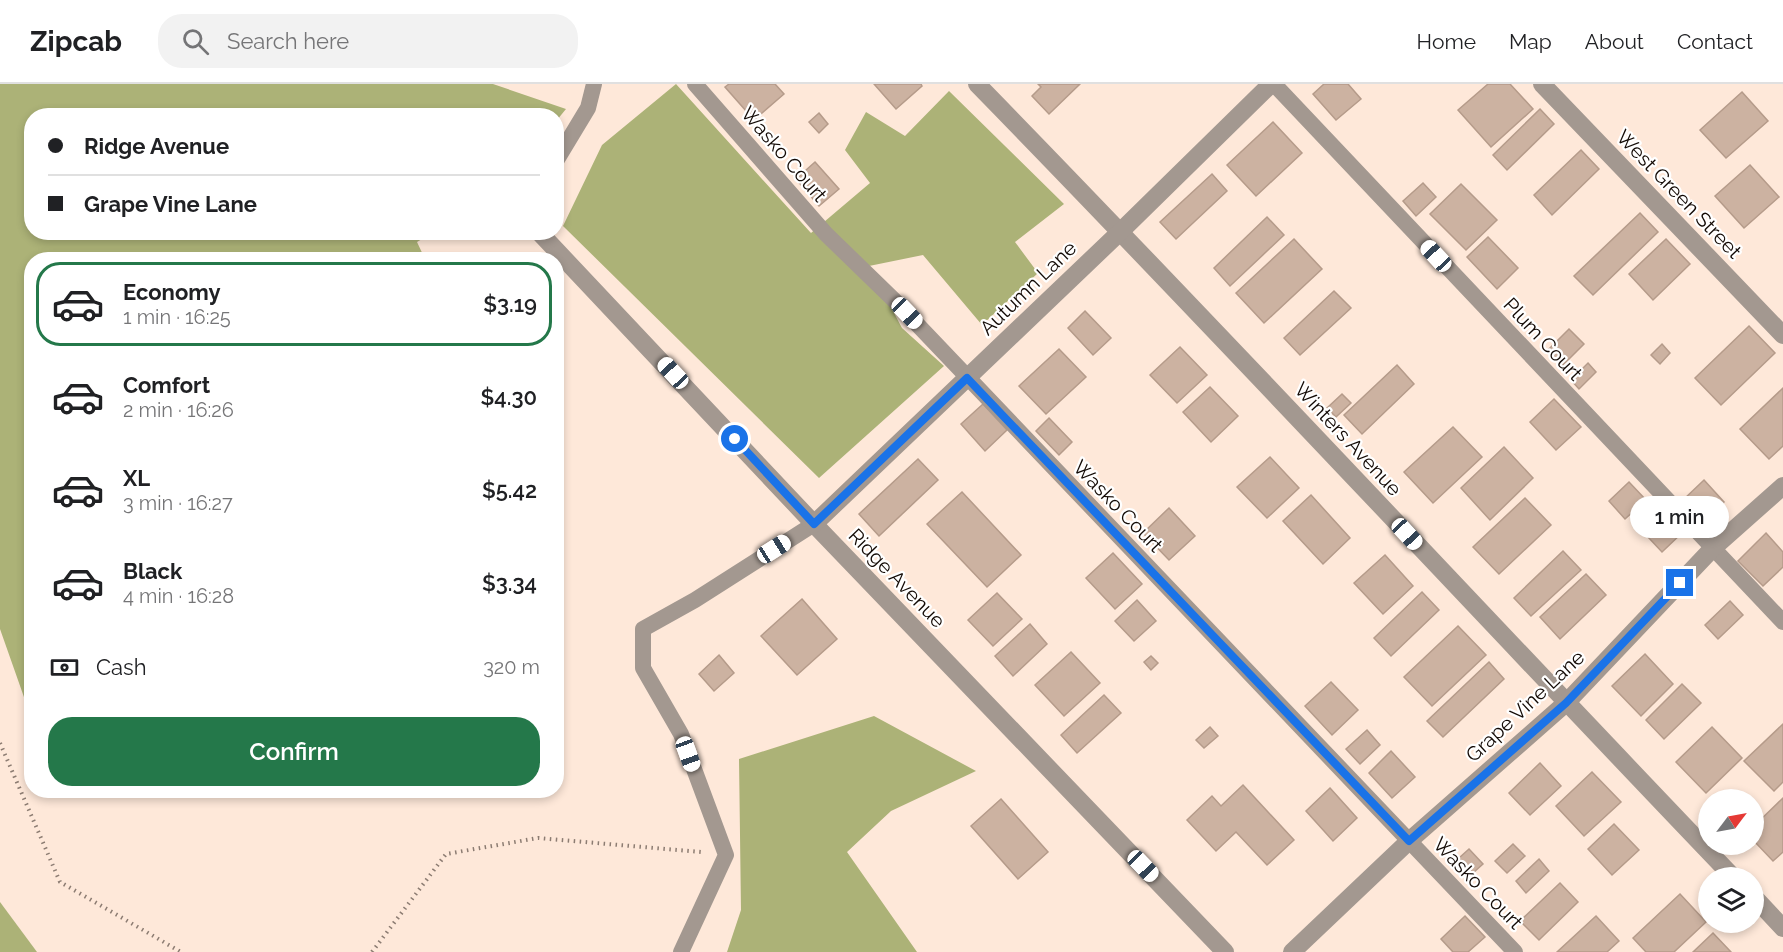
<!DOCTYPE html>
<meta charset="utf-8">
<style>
:root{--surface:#fff;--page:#f2f2f2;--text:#202124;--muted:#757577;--line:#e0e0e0;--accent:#24784a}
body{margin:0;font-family:Raleway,sans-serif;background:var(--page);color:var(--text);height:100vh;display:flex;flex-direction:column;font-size:22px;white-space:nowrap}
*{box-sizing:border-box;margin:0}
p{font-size:20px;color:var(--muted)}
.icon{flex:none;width:33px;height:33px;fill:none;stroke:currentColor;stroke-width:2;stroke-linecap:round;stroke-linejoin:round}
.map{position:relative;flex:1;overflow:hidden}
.details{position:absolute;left:24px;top:168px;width:540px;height:546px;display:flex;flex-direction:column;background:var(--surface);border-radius:24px;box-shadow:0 3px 9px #0003}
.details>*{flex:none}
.guide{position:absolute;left:24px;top:24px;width:540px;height:132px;border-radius:24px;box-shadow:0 3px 9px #0003;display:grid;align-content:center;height:132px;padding:0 24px;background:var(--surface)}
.needle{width:39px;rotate:58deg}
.controls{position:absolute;left:1698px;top:705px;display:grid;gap:12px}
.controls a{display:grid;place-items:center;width:66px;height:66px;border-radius:50%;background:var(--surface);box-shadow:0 3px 9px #0003;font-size:30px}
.end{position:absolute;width:27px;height:27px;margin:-14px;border:8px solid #1a73e8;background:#fff;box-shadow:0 0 0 3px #fff}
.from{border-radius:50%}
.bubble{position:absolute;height:42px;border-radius:21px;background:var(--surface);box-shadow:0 3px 9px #0003;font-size:20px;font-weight:600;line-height:42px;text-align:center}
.car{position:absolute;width:18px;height:36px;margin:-18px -9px;border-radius:8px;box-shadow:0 0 4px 2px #0007;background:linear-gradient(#fff 24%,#345 0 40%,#fff 0 76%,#345 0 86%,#fff 0)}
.guide b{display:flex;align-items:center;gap:21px;height:57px;font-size:22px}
.guide b+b{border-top:2px solid var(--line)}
.guide i{width:15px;height:15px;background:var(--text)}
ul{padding:10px 0 0;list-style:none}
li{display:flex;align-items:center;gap:18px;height:84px;margin:0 12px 9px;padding:0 12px;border:3px solid transparent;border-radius:24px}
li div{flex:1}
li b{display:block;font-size:22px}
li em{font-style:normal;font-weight:600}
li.selected{border-color:var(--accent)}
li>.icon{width:54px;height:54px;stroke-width:1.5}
.pay{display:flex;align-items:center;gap:15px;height:66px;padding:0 24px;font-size:22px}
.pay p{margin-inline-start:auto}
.primary-button{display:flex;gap:12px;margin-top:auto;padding:12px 24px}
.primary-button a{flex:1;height:69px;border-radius:24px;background:var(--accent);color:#fff;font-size:24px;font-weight:600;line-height:69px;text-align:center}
header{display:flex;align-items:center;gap:36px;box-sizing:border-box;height:84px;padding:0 30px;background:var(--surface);border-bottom:2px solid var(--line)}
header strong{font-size:28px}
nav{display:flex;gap:33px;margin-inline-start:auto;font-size:21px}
.search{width:420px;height:54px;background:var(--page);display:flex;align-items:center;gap:15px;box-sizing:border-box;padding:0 21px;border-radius:24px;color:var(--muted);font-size:22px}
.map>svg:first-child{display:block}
.forest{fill:#acb277}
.building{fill:#ccb2a1;stroke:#b59b8a;stroke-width:1.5}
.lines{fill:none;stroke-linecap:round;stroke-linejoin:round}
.path{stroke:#8c7c72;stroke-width:4;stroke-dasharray:1.5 4.5;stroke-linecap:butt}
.lane{stroke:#a39890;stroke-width:16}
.street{stroke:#a39890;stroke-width:18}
.route{stroke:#1a73e8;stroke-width:8}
.labels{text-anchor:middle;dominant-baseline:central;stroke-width:4.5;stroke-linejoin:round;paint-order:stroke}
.street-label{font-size:20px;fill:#120904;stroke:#fff}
</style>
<header>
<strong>Zipcab</strong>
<div class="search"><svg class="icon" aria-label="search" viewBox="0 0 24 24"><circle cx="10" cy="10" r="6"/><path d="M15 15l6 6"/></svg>Search here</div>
<nav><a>Home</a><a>Map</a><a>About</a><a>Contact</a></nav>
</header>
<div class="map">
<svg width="1783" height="868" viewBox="0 0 1783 868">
<rect width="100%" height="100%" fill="#fee8d9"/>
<g class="forest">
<polygon points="0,0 493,0 566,25 557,36 556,32 32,32 32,148 432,149 417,158 425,175 32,176 31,633 0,545"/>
<polygon points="676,0 811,149 870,99 845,66 866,28 905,52 949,7 1064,120 1015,158 1038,189 982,241 923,171 869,182 902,244 944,282 819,394 563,142 602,61"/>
<polygon points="874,632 976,687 891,727 847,768 917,868 727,868 741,826 739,675"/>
<polygon points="0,818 37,868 0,868"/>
</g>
<g class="building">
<polygon points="729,0 775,0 784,10 754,36 725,3"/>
<polygon points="874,0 921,0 922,2 896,25"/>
<polygon points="1038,0 1080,0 1049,30 1032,12 1041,3"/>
<polygon points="1324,0 1348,0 1361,15 1336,36 1313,10"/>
<polygon points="1488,0 1510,0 1533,25 1491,63 1458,26"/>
<polygon points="1742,8 1768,37 1726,74 1700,46"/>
<polygon points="1540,25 1554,40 1507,86 1493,71"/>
<polygon points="819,29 828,40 819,49 809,38"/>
<polygon points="1273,38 1302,69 1256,112 1227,81"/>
<polygon points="1581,66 1599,85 1552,131 1534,111"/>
<polygon points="815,78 839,105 819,122 796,95"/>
<polygon points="1750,81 1779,113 1744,144 1715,112"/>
<polygon points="1212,90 1227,107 1176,155 1160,138"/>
<polygon points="1423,99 1436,113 1416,132 1403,117"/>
<polygon points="1461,100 1497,136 1466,166 1430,130"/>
<polygon points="1640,129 1658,148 1593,211 1574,192"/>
<polygon points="1267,133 1284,151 1230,202 1214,184"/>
<polygon points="1488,153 1518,184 1497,205 1467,173"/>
<polygon points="1294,155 1322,185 1264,239 1236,209"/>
<polygon points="1666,155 1690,180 1653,216 1629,190"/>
<polygon points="1334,207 1351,224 1300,271 1284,254"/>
<polygon points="1085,227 1111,254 1093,271 1068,244"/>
<polygon points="1749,242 1775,269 1721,321 1695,294"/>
<polygon points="1569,245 1584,260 1562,282 1547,267"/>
<polygon points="1662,260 1670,269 1660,280 1651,271"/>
<polygon points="1180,263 1207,291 1177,319 1150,291"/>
<polygon points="1059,265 1086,293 1046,330 1019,302"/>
<polygon points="1588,279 1596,288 1579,305 1571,296"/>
<polygon points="1397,281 1414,300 1362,350 1344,331"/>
<polygon points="1210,303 1238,332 1211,358 1183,328"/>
<polygon points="1783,304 1783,362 1769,375 1740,345"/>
<polygon points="1342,310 1351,319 1336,333 1327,324"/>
<polygon points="1554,315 1581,343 1556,366 1530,338"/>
<polygon points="983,320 1007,346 985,367 961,340"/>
<polygon points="1049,334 1072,358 1059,371 1036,347"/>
<polygon points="1453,343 1482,373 1433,419 1404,388"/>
<polygon points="1504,363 1533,394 1490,436 1461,404"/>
<polygon points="1270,373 1299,404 1267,434 1237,403"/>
<polygon points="918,375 938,396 879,452 859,430"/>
<polygon points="1704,396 1724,418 1703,438 1682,417"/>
<polygon points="1629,398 1646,416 1625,435 1609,417"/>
<polygon points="962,408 1021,471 987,503 927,440"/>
<polygon points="1311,411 1350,454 1323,480 1283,437"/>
<polygon points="1525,414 1551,441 1499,490 1473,463"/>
<polygon points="1655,417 1683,448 1662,468 1633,437"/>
<polygon points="1169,424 1195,452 1169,476 1143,449"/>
<polygon points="1766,449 1783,468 1783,483 1763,502 1738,477"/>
<polygon points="1563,467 1581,486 1531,532 1514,514"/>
<polygon points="1113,469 1142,500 1115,525 1086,494"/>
<polygon points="1385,471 1413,502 1383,530 1354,499"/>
<polygon points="1586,490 1606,511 1560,555 1540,533"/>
<polygon points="1422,508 1439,526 1391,572 1374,554"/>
<polygon points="997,509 1022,535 993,562 968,536"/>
<polygon points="802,515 837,555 797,591 761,552"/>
<polygon points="1137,516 1156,537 1134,557 1115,537"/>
<polygon points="1730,517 1743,531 1718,555 1705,541"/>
<polygon points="1030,540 1047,560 1013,592 995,572"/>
<polygon points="1458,542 1486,571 1432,622 1404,593"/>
<polygon points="1071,568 1100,599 1064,632 1035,601"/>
<polygon points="1645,570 1673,600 1641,632 1612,602"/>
<polygon points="719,571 734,589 714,607 699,590"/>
<polygon points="1151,572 1158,579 1151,586 1144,578"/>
<polygon points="1489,578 1504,595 1443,653 1427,637"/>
<polygon points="1331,598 1358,626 1332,651 1305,622"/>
<polygon points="1682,600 1701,619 1664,655 1646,636"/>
<polygon points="1104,611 1121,629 1077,669 1061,651"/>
<polygon points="1783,640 1783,698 1774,707 1744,677"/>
<polygon points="1210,643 1218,652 1204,664 1196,656"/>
<polygon points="1712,643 1742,674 1706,709 1676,678"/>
<polygon points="1367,646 1380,661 1360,680 1346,665"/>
<polygon points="1391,667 1415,693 1392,714 1369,689"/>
<polygon points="1540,679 1561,702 1530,731 1509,709"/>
<polygon points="1592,688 1621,718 1584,752 1556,722"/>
<polygon points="1243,701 1294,756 1267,781 1236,748 1216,767 1187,736 1212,712 1221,722"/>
<polygon points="1330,704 1357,734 1333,757 1306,727"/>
<polygon points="1783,714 1783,768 1773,777 1754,757 1754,742"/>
<polygon points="1001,715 1048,768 1018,795 971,742"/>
<polygon points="1614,740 1639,766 1612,791 1588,765"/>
<polygon points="1513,760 1525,772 1507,789 1495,777"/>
<polygon points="1469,765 1483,780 1473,789 1459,774"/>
<polygon points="1539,775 1549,787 1526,809 1516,797"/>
<polygon points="1560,799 1578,818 1539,856 1520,837"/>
<polygon points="1680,810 1706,838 1674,868 1646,868 1633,854"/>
<polygon points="1465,832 1485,853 1468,868 1453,868 1441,855"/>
<polygon points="1596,832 1619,857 1607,868 1557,868"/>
<polygon points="1713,849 1731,868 1693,868"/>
</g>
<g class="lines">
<g class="path">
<polyline points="0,659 60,798 181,868"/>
<polyline points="372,868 446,770 538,754 701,768"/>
</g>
<g class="lane">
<polyline points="695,0 826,150 894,216 1515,868"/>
<polyline points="1274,0 1783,538"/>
<polyline points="556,77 588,24 594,0"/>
<polyline points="681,868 726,771 681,650 643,584 643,545 695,516 814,440"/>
</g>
<g class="street">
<path d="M977 0C1232 261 1481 530 1734 794"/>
<polyline points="1542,0 1783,251"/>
<polyline points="539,148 814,440 1225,868"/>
<polyline points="814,440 1121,147 1271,0"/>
<polyline points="1754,813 1783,844"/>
<polyline points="1292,868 1409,757 1566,619 1712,465 1783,402"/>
</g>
</g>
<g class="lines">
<polyline class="route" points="735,355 814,440 967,294 1409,757 1566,619 1680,499"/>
</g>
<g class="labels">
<g class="street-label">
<text transform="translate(784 70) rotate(49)">Wasko Court</text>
<text transform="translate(1679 110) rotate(46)">West Green Street</text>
<text transform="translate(1028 204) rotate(-44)">Autumn Lane</text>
<text transform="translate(1543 255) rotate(47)">Plum Court</text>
<text transform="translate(1348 355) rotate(47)">Winters Avenue</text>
<text transform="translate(1118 422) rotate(46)">Wasko Court</text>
<text transform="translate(897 494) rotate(46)">Ridge Avenue</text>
<text transform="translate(1525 622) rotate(-43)">Grape Vine Lane</text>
<text transform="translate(1478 799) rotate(46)">Wasko Court</text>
</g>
</g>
</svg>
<div class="controls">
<a><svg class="needle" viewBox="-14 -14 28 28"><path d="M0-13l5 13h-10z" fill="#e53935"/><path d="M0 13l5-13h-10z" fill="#757577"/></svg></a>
<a><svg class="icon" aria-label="layers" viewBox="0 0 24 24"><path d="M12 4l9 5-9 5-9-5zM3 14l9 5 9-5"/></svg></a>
</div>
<i class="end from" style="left:735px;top:355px"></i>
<i class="end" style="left:1680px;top:499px"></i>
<div class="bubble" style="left:1630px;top:412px;width:99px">1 min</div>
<i class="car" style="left:1436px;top:172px;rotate:317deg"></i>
<i class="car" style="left:907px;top:229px;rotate:136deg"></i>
<i class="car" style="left:673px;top:289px;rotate:317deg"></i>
<i class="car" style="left:1407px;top:450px;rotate:137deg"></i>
<i class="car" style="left:774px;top:465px;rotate:58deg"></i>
<i class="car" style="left:688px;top:670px;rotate:160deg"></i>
<i class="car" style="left:1143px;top:782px;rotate:136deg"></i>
<div class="guide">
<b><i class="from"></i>Ridge Avenue</b>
<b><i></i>Grape Vine Lane</b>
</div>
<section class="details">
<ul>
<li class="selected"><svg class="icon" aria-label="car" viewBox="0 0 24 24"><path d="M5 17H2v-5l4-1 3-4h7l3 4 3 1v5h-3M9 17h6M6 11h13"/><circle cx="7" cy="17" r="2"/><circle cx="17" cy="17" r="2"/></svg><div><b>Economy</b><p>1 min · 16:25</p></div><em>$3.19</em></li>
<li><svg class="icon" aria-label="car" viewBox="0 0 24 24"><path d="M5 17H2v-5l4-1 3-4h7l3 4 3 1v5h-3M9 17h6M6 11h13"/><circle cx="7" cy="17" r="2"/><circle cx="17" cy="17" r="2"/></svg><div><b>Comfort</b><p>2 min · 16:26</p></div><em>$4.30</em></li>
<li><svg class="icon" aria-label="car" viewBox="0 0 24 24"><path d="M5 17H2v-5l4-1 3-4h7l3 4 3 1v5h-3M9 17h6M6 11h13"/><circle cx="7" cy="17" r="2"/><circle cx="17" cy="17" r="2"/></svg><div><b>XL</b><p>3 min · 16:27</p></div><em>$5.42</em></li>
<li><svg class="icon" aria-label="car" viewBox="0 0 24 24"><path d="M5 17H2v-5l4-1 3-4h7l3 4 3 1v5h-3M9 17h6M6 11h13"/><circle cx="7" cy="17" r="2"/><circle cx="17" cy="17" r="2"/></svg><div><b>Black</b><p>4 min · 16:28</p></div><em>$3.34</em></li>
</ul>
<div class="pay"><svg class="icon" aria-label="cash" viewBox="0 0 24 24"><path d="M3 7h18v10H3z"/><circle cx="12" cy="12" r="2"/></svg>Cash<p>320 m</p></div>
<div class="primary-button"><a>Confirm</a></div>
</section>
</div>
